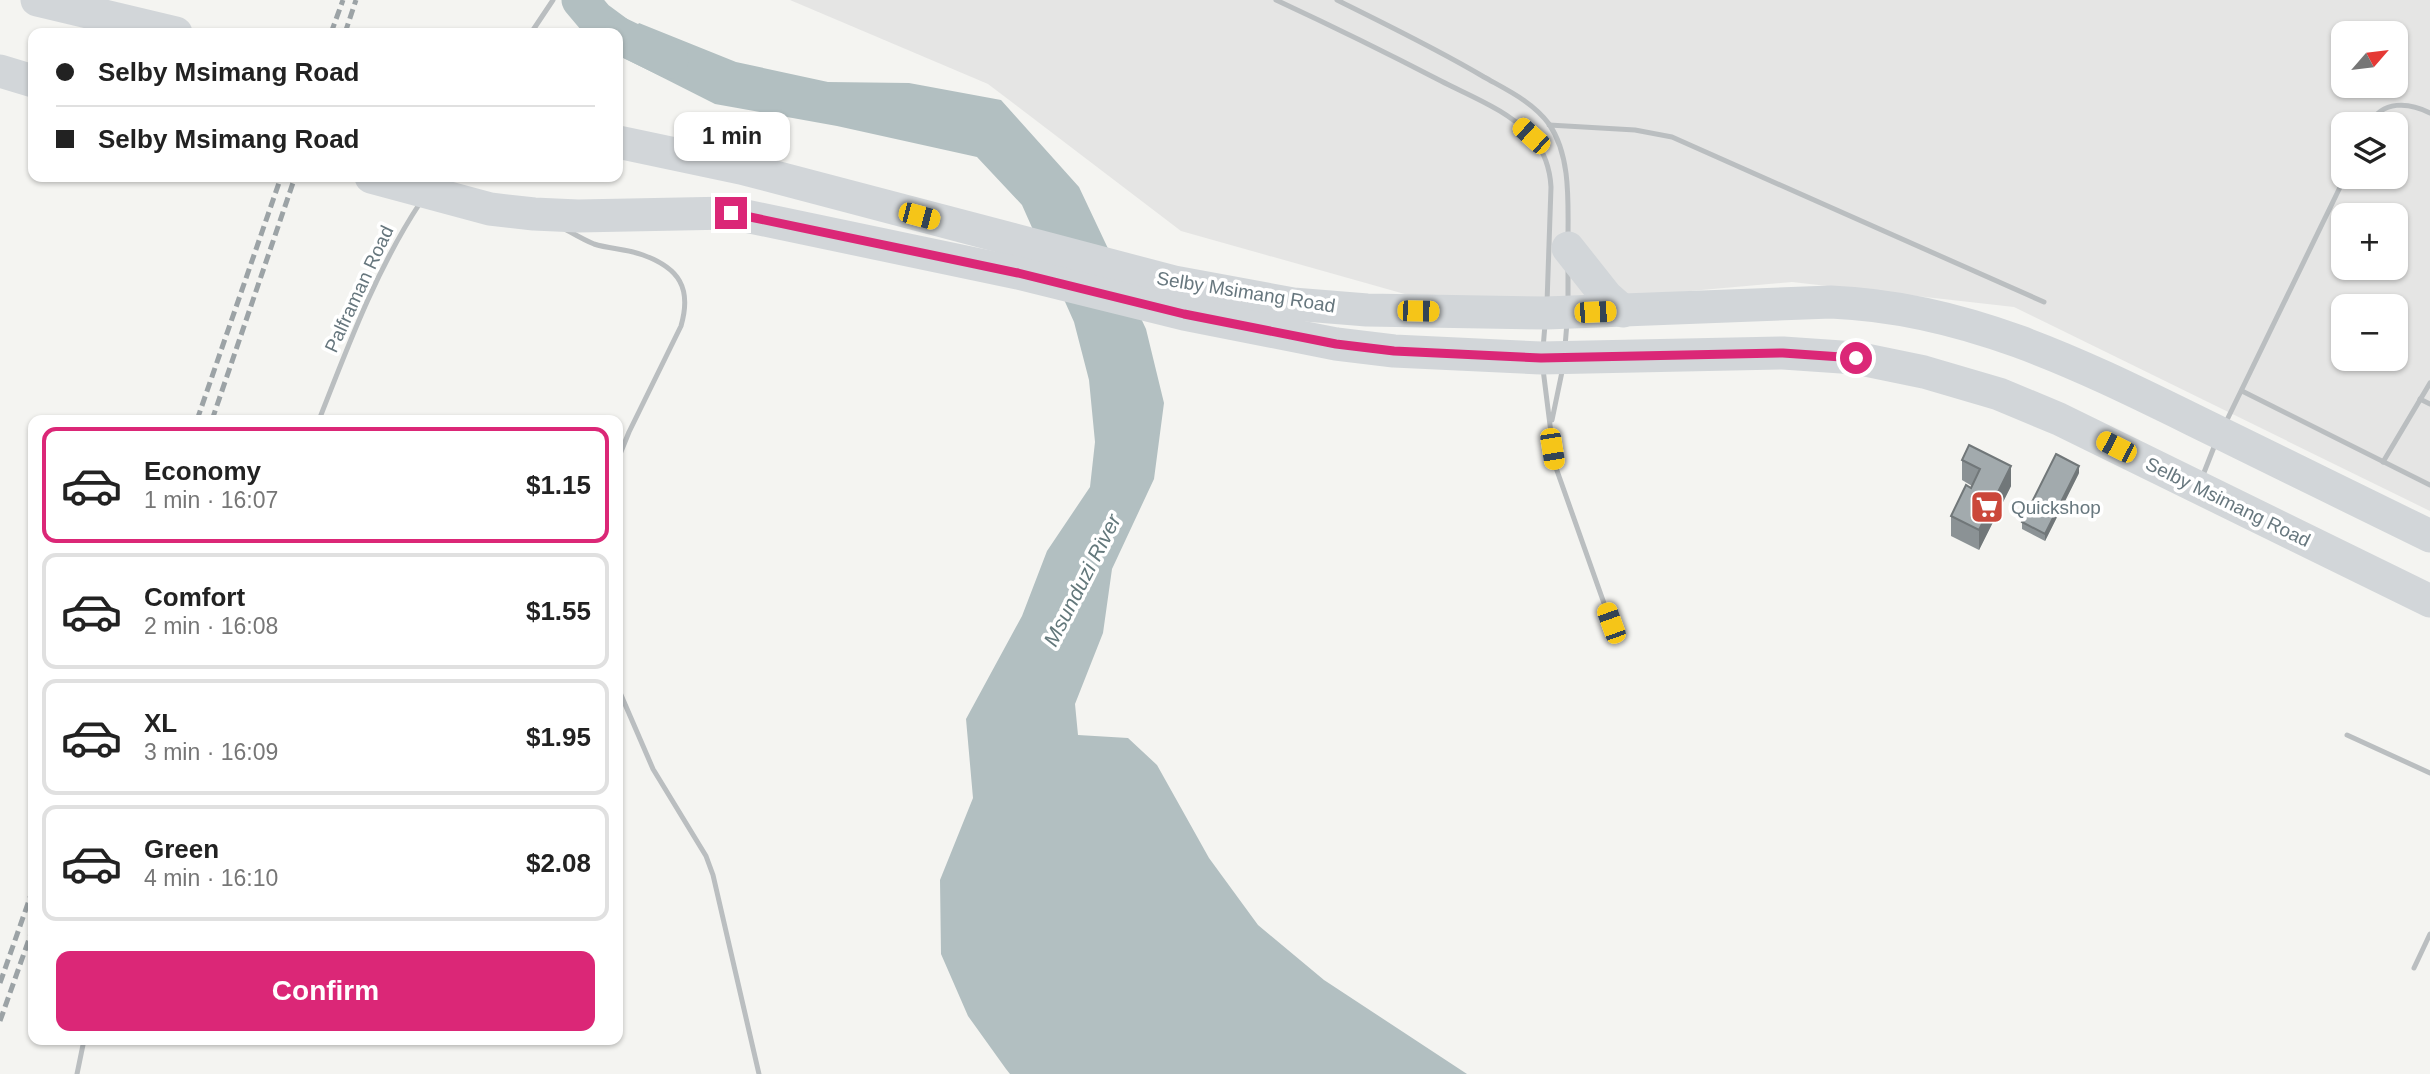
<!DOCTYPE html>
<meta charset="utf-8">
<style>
:root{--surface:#fff;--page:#f2f2f2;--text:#222;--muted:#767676;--line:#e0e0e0;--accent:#db2777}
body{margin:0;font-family:Helvetica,sans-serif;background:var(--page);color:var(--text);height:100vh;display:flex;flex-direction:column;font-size:26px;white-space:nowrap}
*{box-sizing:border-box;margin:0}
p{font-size:23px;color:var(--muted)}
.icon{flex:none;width:38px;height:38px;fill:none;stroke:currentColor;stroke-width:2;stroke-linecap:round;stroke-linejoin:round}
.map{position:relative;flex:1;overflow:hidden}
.side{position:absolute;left:28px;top:415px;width:595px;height:630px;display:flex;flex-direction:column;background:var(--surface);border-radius:14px;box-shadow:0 2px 5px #0004}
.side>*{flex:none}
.hud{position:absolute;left:28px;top:28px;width:595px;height:154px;border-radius:14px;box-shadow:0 2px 5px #0004;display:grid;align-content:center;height:154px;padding:0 28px;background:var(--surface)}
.needle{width:46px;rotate:62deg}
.fabs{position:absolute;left:2331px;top:21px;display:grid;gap:14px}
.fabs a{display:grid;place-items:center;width:77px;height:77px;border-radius:14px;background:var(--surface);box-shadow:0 2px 5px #0004;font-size:35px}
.end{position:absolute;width:32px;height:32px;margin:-16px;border:9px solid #db2777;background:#fff;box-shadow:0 0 0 4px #fff}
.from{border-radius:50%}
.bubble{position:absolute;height:49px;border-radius:14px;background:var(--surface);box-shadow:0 2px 5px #0004;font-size:23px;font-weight:600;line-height:49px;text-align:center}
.car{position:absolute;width:21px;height:42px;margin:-21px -10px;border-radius:9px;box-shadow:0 0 5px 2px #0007;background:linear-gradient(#f5c518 24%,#345 0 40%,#f5c518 0 76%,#345 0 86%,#f5c518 0)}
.hud b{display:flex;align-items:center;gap:24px;height:66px;font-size:26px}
.hud b+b{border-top:2px solid var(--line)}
.hud i{width:18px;height:18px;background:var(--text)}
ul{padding:12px 0 0;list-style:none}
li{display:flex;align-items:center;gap:21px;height:116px;margin:0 14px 10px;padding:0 14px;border:4px solid var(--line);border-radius:14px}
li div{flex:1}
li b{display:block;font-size:26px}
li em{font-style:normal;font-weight:600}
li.active{border-color:var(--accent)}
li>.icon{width:63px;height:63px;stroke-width:1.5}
.action{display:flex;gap:14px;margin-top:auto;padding:14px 28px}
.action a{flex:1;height:80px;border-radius:14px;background:var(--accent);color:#fff;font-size:28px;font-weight:600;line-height:80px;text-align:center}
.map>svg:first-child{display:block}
.built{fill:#e5e5e4;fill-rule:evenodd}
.water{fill:#b2bfc1}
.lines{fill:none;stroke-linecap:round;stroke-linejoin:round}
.river{stroke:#b2bfc1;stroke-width:37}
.lane{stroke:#babec0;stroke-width:5}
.secondary{stroke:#d2d6d9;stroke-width:33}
.rail{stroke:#9ca3a6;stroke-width:5;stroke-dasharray:10 5;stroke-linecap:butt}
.wall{fill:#8b9295}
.shaded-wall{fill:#717779}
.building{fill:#a2aaad;stroke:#717779;stroke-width:2}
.route{stroke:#db2777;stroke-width:9}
.labels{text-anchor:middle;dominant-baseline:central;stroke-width:7;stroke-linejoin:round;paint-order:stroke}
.street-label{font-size:19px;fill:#67777e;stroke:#fff}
.poi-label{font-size:19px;fill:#67777e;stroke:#fff;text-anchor:start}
.water-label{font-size:21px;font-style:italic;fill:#63787b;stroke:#fff}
</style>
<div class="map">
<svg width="2430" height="1074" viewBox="0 0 2430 1074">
<rect width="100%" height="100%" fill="#f4f4f1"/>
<path class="built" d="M790 0H2430V511L2014 307 1792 282 1465 311 1181 231 988 84ZM2343 33H2396V86H2343ZM2343 124H2396V177H2343ZM2343 215H2396V268H2343ZM2343 306H2396V359H2343Z"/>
<polygon class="water" points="639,23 736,62 828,82 909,83 1001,100 1079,187 1146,329 1164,403 1154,479 1112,569 1103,633 1075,704 1078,735 1128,738 1157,765 1209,858 1258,925 1324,980 1467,1074 1010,1074 1006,1069 968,1016 941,954 940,880 973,798 966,719 1022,616 1047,551 1090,487 1095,442 1089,380 1074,322 1022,205 977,157 837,126 715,104 618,55 618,50"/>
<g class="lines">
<g class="river">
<polyline points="580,0 596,19 615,33"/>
<polyline points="618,35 670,60"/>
</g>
<g class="lane">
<path d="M1276 0C1332 26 1387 53 1441 81 1472 97 1510 111 1533 138 1545 153 1550 168 1551 187L1547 303"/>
<path d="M1337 0C1387 25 1437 49 1484 77 1507 90 1533 102 1549 124 1571 156 1568 202 1568 239"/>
<polyline points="531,33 553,0"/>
<path d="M2370 124C2382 100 2409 102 2430 113"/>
<polyline points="1549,125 1635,130 1672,137 2044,302"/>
<path d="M565 229C574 234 584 240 594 244 610 249 627 249 643 255 679 268 692 288 681 326L629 432 618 459"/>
<polyline points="1568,270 1568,302"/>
<polyline points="1565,347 1567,322"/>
<polyline points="1543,349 1545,324"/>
<polyline points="1543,369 1555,465 1611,623"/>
<polyline points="2242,391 2430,485"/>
<polyline points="2420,399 2430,404"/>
<path d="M319 420C348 346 376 270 420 203"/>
<polyline points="1552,420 1563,367"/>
<polyline points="2225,424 2345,177"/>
<polyline points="2383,462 2430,383"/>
<polyline points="2203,475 2216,442"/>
<polyline points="618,688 653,769 706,856 713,875 759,1074"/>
<polyline points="2347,735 2430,773"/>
<polyline points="2414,968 2430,934"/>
<polyline points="77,1074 84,1040"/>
</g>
<g class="secondary">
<polyline points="37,0 176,33"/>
<polyline points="0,71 33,81"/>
<path d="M618 142 741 168 1174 282 1293 304 1367 310 1546 313 1831 302C1975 308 2093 371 2220 433 2290 468 2360 501 2430 536"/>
<polyline points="371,177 490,209 534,214 578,216 731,213 1018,273 1184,314 1336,344 1394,351 1541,358 1783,353 1856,358 1924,372 1999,394 2059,419 2430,601"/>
<polyline points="1568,248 1606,296 1623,311"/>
</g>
<g class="rail">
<polyline points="331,33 343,0"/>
<polyline points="345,33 356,0"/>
<polyline points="197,420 281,177"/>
<polyline points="212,420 295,177"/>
<polyline points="0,983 33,889"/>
<polyline points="0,1021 33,928"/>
</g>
</g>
<g class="wall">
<polygon points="1969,445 2011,486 1979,550 1951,536 1951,516 1972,486 1962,480 1962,460"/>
<polygon points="2079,473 2045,541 2022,529 2022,522"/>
</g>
<g class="shaded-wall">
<polygon points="2011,466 2011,486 1979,550 1979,530"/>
<polygon points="2079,466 2079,473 2045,541 2045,534"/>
</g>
<g class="building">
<polygon points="1969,445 2011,466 1979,530 1951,516 1966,485 1971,488 1980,469 1962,460"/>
<polygon points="2056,454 2079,466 2045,534 2022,522"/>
</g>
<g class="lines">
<polyline class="route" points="731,213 1018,273 1184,314 1336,344 1394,351 1541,358 1783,353 1856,358"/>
</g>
<defs>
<symbol id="supermarket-square" viewBox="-11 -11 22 22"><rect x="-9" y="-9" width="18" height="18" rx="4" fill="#cb473a" stroke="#fff"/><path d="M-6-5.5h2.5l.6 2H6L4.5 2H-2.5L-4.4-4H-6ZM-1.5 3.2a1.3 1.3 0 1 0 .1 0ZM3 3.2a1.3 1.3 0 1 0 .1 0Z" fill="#fff"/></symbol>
</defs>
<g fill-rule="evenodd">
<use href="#supermarket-square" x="1968" y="488" width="38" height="38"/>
</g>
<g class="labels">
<g class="street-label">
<text transform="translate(359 289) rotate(-65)">Palframan Road</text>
<text transform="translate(1246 292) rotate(9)">Selby Msimang Road</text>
<text transform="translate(2228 502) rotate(26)">Selby Msimang Road</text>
</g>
<g class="poi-label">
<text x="2011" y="507">Quickshop</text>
</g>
<g class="water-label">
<text transform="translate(1082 580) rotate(-63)">Msunduzi River</text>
</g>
</g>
</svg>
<div class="fabs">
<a><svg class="needle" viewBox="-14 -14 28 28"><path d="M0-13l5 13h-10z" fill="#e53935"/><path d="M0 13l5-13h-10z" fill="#767676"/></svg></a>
<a><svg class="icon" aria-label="layers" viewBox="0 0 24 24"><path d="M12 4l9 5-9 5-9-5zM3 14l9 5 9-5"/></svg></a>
<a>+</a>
<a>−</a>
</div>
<i class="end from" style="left:1856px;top:358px"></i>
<i class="end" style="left:731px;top:213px"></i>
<div class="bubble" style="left:674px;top:112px;width:116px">1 min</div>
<i class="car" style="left:1531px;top:136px;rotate:312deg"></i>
<i class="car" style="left:919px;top:216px;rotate:105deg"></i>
<i class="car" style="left:1418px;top:311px;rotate:91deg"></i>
<i class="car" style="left:1595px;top:312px;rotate:88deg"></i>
<i class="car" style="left:2116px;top:447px;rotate:297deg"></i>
<i class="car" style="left:1552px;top:449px;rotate:171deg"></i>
<i class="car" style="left:1611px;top:623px;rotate:340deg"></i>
<div class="hud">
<b><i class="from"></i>Selby Msimang Road</b>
<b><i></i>Selby Msimang Road</b>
</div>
<section class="side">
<ul>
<li class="active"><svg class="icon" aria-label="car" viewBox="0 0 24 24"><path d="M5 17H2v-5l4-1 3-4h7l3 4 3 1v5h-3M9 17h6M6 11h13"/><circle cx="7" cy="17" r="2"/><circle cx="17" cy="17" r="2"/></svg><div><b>Economy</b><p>1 min · 16:07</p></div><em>$1.15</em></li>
<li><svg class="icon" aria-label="car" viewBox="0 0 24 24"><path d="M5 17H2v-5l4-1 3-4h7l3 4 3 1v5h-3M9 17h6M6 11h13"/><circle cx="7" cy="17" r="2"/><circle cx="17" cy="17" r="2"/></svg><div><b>Comfort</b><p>2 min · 16:08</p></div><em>$1.55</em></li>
<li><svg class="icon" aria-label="car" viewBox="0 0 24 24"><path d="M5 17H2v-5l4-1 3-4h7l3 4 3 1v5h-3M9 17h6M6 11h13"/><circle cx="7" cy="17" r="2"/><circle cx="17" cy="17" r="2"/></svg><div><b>XL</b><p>3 min · 16:09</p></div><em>$1.95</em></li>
<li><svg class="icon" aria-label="car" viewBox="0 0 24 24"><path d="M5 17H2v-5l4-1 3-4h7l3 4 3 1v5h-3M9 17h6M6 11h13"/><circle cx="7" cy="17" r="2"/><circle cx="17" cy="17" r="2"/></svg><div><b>Green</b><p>4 min · 16:10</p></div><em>$2.08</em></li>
</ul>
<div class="action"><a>Confirm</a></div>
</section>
</div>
